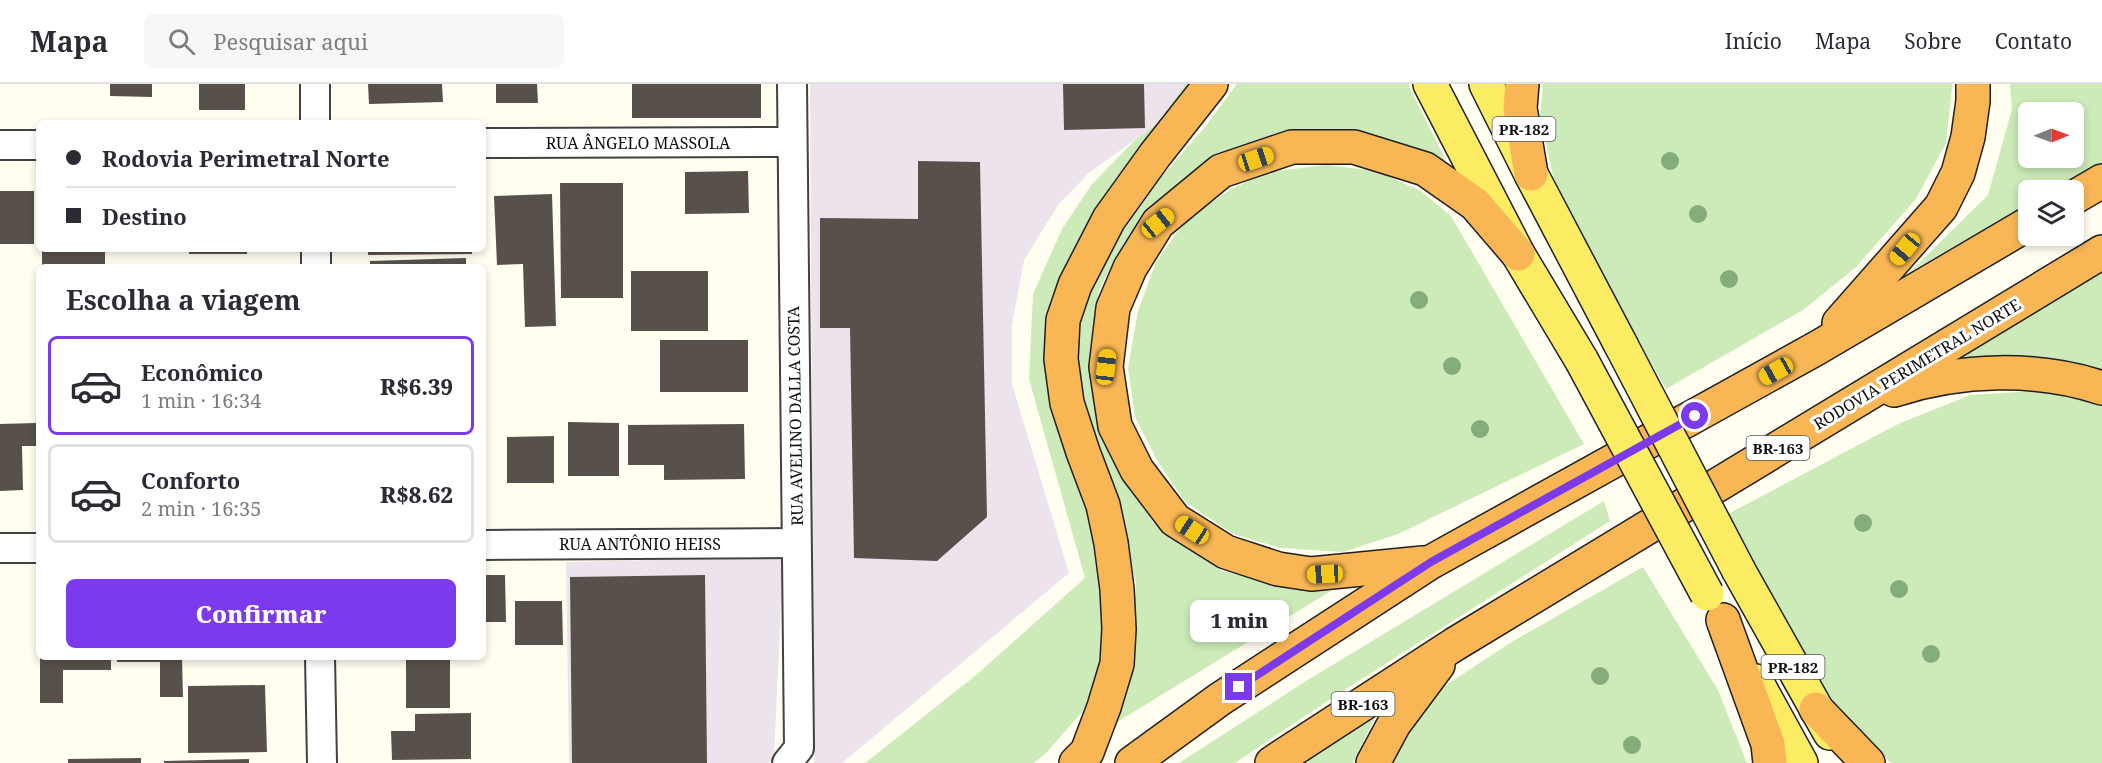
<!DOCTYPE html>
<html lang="pt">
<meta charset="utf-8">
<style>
:root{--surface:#fff;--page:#f7f7f7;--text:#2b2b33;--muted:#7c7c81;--line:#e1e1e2;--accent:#7c3aed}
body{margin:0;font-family:"Noto Serif",serif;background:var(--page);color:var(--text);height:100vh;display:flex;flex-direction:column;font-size:22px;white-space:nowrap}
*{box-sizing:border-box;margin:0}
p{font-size:20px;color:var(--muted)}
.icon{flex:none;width:33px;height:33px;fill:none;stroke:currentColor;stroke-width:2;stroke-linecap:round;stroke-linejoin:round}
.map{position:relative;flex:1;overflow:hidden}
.drawer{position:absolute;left:36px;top:180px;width:450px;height:396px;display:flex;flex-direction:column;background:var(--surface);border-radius:9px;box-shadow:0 3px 9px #0003}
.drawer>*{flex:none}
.hud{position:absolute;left:36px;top:36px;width:450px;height:132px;border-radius:9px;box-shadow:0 3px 9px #0003;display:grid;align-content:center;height:132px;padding:0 30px;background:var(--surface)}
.needle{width:39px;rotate:89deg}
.tools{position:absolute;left:2018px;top:18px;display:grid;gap:12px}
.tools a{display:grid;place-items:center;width:66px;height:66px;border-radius:9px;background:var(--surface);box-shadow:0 3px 9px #0003;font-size:30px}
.end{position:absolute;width:27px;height:27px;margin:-14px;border:8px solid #7c3aed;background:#fff;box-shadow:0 0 0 3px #fff}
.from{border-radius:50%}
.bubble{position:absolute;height:42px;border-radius:9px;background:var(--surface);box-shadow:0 3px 9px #0003;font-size:20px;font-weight:800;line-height:42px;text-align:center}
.car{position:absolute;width:18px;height:36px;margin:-18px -9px;border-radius:8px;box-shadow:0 0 4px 2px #0007;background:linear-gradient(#f5c518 24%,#345 0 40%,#f5c518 0 76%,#345 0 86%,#f5c518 0)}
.hud b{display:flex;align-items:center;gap:21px;height:57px;font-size:22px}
.hud b+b{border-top:2px solid var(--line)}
.hud i{width:15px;height:15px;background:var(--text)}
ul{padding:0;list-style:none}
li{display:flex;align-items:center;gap:18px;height:99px;margin:0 12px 9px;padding:0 18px;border:3px solid var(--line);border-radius:9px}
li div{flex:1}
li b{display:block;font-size:22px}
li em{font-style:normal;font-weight:800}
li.current{border-color:var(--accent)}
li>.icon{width:54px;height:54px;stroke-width:1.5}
h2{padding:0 30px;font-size:27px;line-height:72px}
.action{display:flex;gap:12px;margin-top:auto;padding:12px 30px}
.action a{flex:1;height:69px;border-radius:9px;background:var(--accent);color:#fff;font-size:24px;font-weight:800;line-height:69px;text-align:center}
header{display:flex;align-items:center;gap:36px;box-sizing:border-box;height:84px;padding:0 30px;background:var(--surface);border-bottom:2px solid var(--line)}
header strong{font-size:28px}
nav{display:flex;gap:33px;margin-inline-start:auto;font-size:21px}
.search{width:420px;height:54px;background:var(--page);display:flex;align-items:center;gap:15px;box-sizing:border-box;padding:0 21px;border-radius:9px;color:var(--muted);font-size:22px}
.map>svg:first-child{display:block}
.industrial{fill:#ede3ed}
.green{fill:#ccebb8;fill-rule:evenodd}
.building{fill:#58514b}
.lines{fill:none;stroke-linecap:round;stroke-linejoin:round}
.minor-casing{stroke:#424242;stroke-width:32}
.primary-casing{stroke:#202020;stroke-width:36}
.motorway-casing{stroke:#202020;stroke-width:36}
.minor{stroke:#fff;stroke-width:28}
.primary{stroke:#fcec63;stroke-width:33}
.motorway{stroke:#f8b655;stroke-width:33}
.primary-bridge-casing{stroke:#202020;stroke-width:36;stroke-linecap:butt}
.primary-bridge{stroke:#fcec63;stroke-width:33}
.tree{fill:#85ac7b}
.route{stroke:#7c3aed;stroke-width:8}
.labels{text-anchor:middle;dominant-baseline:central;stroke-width:6;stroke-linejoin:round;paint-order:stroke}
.shield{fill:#fff;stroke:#575757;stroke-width:1.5}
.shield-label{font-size:15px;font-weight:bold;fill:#0f0f0f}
.street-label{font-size:16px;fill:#0f0f0f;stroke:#fff}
</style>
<header>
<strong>Mapa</strong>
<div class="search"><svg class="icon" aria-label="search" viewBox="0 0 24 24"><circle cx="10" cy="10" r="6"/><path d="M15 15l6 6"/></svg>Pesquisar aqui</div>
<nav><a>Início</a><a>Mapa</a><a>Sobre</a><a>Contato</a></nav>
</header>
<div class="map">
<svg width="2102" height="679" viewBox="0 0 2102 679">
<rect width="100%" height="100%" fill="#fffef0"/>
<g class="industrial">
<polygon points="810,0 1185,0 1157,40 1090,88 1058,121 1024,176 1012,241 1012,300 1069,489 842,679 814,679"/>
<polygon points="783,473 774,673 769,679 569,679 566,478"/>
</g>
<g class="green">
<polygon points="1185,0 1202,0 1068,185 1094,445 1108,554 1100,591 1082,628 1046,669 1034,679 865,679 975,592 1085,494 1029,295 1033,210 1062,145 1092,100 1135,56 1157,40"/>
<polygon points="1237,0 1408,0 1450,85 1243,62 1193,88 1153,122 1124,159 1099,205 1092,254 1094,309 1130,401 1153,438 1222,487 1271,498 1331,507 1109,643 1131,585 1136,498 1121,446 1082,343 1074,256 1084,203 1113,153 1143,114 1205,43"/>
<polygon points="1543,0 1952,0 1952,4 1946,59 1916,115 1855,184 1803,226 1666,305 1579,153 1553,92 1540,32"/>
<path d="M2010 0H2102V78L2052 106H2028V120L1911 187 1988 111 2012 25ZM2028 28H2073V74H2028Z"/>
<polygon points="1326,81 1377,87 1421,107 1451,132 1584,360 1398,450 1343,468 1281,464 1233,450 1184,417 1157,376 1135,333 1128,284 1138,227 1156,178 1187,134 1230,106 1267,88"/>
<polygon points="2102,172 2102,301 1930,277"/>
<polygon points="2048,306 2090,317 2102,323 2102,679 1891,679 1848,640 1804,574 1728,430 1900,339 1971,311"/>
<polygon points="1604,417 1610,437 1335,612 1235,679 1179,679 1306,597"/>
<polygon points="1643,483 1718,606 1747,679 1392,679 1404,655 1434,609 1510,559"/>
<polygon points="1378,627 1353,679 1304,679"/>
</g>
<g class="building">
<polygon points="110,0 152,0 152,13 110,12"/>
<rect x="199" y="0" width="46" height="26"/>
<polygon points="368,0 442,0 443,18 369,20"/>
<polygon points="496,0 537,0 538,19 496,19"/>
<rect x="632" y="0" width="129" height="34"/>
<polygon points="1063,0 1144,0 1145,44 1064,46"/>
<polygon points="918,77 980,78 987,433 937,477 854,474 850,244 820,244 820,134 918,135"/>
<polygon points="748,87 749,129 685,130 685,88"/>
<polygon points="560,99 623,99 623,214 561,214"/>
<rect x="0" y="107" width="34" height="53"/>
<polygon points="552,110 556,242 525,243 523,180 497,181 494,112"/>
<rect x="42" y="165" width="63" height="18"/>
<rect x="189" y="165" width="58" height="5"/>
<polygon points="368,165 472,165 472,170 368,171"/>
<polygon points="466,174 466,183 370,183 370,177"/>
<rect x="631" y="187" width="77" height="60"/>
<rect x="660" y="256" width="88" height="52"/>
<polygon points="568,338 619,339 619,392 568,392"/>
<polygon points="36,339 37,362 22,362 23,406 0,407 0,340"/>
<polygon points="744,340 745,395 664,396 664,381 628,381 628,341"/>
<polygon points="554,352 554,399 507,399 507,353"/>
<polygon points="483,491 505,491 506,538 483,538"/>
<polygon points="705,491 707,679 572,679 570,493"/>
<polygon points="515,517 562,517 563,561 515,561"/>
<polygon points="40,573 111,573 111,586 63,586 63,619 40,619"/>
<polygon points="117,573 182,573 183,613 160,613 160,578 117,578"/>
<rect x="406" y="573" width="44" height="51"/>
<polygon points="265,601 267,668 188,669 188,602"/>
<polygon points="471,629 471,675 392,676 391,647 415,647 415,630"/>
<polygon points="141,674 141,679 68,679 68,675"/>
<polygon points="249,675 249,679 164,679 164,677"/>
</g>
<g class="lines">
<defs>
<g id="minor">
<polyline points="315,0 315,39"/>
<polyline points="483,59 792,58"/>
<polyline points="0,61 39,61"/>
<polyline points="316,165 316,183"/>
<polyline points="483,461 796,459"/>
<polyline points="0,464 39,464"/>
<polyline points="320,573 322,679"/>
<polyline points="787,679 799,664 792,0"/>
</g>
<g id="primary">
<polyline points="1430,0 1518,170 1582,277"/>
<polyline points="1486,0 1531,90 1621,261"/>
<polyline points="1739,487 1830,649"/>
<polyline points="1756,597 1801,679"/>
</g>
<g id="motorway">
<polyline points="1522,0 1520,24 1531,90"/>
<polyline points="2073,114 2102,97"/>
<polyline points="1839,239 1941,123 1958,89 1968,53 1973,17 1973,0"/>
<path d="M1894 306C1960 285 2036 282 2102 304"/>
<polyline points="1423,479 1311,490 1278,485 1226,468 1175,436 1137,386 1115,342 1106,283 1113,224 1130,184 1158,139 1221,87 1292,63 1354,63 1425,85 1475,120 1518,170"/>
<polyline points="1723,536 1768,660 1770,679"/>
<polyline points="1816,625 1868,679"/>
<polyline points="1076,679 1087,668 1104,623 1117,580 1119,545 1117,505 1111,459 1103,421 1083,368 1067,319 1061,275 1063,236 1075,201 1109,135 1155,71 1211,0"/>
<polyline points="1132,679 1220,615 1431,478 1817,264 2028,140"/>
<polyline points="1272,679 1455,560 2102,168"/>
<polyline points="1373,679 1394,640 1438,581"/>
</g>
</defs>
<use href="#minor" class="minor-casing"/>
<use href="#primary" class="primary-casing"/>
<use href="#motorway" class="motorway-casing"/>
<use href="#minor" class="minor"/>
<use href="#primary" class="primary"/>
<use href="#motorway" class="motorway"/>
<defs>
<g id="primary-bridge">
<polyline points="1621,261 1739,487"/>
<polyline points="1582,277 1707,510"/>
</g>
</defs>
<use href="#primary-bridge" class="primary-bridge-casing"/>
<use href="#primary-bridge" class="primary-bridge"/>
</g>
<g class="tree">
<circle cx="1670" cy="77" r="9"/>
<circle cx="1698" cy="130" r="9"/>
<circle cx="1729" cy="195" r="9"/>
<circle cx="1419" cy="216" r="9"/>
<circle cx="1452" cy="282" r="9"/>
<circle cx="1480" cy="345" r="9"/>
<circle cx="1863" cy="439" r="9"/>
<circle cx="1899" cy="505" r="9"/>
<circle cx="1931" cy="570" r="9"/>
<circle cx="1600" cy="592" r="9"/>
<circle cx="1632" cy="661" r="9"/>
</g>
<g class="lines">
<polyline class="route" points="1239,603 1431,478 1695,332"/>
</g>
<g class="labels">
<g class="shield">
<rect x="1492.5" y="33" width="63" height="24" rx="4.5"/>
<rect x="1746.5" y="352" width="63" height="24" rx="4.5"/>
<rect x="1761.5" y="571" width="63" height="24" rx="4.5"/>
<rect x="1331.5" y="608" width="63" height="24" rx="4.5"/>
</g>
<g class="shield-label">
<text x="1524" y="45">PR-182</text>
<text x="1778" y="364">BR-163</text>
<text x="1793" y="583">PR-182</text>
<text x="1363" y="620">BR-163</text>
</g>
<g class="street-label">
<text x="638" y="59">RUA ÂNGELO MASSOLA</text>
<text transform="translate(1917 280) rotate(-31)">RODOVIA PERIMETRAL NORTE</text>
<text transform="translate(795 332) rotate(-91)">RUA AVELINO DALLA COSTA</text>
<text x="640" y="460">RUA ANTÔNIO HEISS</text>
</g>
</g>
</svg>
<div class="tools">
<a><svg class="needle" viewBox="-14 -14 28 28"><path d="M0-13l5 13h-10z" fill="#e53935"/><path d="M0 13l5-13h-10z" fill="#7c7c81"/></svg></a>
<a><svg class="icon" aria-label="layers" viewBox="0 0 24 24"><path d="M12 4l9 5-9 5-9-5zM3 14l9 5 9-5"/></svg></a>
</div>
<i class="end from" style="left:1695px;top:332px"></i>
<i class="end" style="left:1239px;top:603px"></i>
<div class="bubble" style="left:1190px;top:516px;width:99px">1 min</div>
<i class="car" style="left:1256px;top:75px;rotate:72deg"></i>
<i class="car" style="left:1158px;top:139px;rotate:51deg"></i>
<i class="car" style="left:1905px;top:165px;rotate:220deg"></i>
<i class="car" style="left:1106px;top:283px;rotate:7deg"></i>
<i class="car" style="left:1776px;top:287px;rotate:241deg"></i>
<i class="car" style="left:1192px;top:446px;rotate:303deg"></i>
<i class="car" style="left:1325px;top:490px;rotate:267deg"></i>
<div class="hud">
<b><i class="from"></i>Rodovia Perimetral Norte</b>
<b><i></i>Destino</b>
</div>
<section class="drawer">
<h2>Escolha a viagem</h2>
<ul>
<li class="current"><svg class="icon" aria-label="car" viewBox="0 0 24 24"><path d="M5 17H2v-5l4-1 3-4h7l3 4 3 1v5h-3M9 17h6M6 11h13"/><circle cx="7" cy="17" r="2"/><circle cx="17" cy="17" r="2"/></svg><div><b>Econômico</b><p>1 min · 16:34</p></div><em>R$6.39</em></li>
<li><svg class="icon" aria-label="car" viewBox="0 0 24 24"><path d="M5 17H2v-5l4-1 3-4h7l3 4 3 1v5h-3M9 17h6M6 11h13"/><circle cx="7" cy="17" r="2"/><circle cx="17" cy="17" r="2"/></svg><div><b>Conforto</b><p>2 min · 16:35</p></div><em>R$8.62</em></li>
</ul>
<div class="action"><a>Confirmar</a></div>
</section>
</div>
